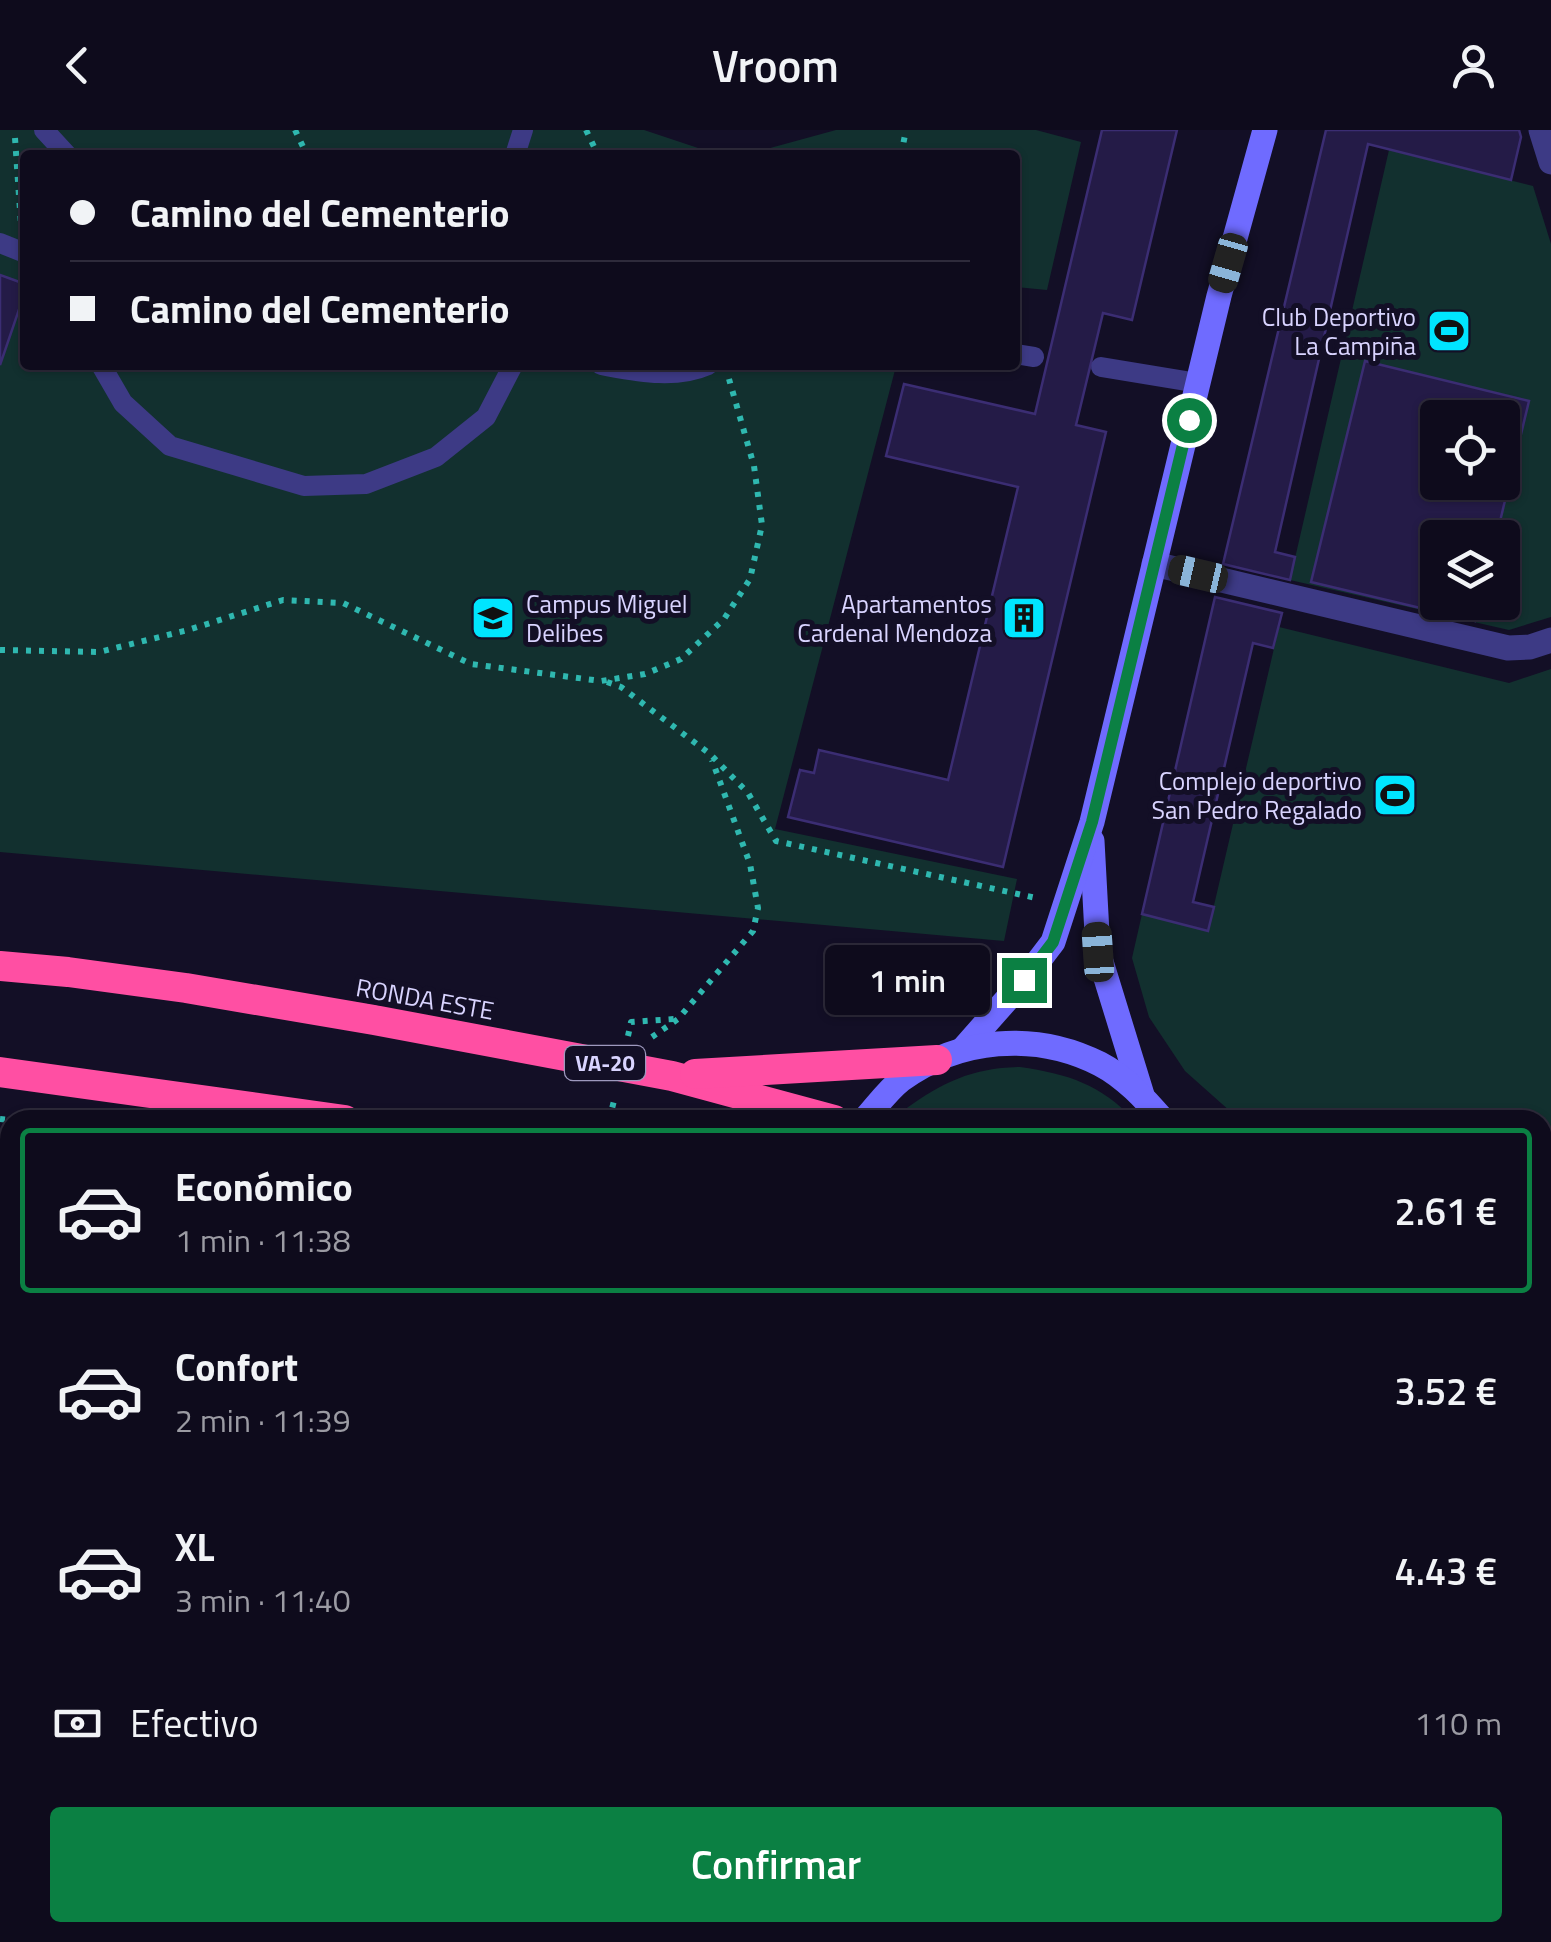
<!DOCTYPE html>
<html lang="es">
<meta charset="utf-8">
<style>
:root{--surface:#0e0b1c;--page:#171425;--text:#f1f3f6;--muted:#9b9ba3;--line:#2e2b3b;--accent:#0b8043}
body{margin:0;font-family:"Titillium Web",sans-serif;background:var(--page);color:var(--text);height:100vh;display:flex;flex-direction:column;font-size:38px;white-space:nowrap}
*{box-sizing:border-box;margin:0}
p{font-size:32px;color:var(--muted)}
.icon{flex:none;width:55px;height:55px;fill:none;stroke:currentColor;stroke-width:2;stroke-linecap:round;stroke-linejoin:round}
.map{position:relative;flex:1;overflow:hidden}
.panel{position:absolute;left:0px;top:980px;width:1552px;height:832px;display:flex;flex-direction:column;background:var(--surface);border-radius:30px 30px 0 0;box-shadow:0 2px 8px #0004,0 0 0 2px var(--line)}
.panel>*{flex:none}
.guide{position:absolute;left:20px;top:20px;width:1000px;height:220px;border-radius:10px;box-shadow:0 2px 8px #0004,0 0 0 2px var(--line);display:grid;align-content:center;height:220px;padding:0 50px;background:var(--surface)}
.fabs{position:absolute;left:1420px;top:270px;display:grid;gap:20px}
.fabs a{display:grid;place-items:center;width:100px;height:100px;border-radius:10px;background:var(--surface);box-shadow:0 2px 8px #0004,0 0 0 2px var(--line);font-size:50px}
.end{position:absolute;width:45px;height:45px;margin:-22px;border:12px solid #0b8043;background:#fff;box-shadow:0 0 0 5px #fff}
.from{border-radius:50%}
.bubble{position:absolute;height:70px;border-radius:10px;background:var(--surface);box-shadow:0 2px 8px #0004,0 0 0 2px var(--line);font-size:32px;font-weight:600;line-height:70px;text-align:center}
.car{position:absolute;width:30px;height:60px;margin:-30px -15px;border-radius:12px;box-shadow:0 0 8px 2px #0007;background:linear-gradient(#222 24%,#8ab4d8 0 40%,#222 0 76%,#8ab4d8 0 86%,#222 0)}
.guide b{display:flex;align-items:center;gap:35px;height:95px;font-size:38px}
.guide b+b{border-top:2px solid var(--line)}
.guide i{width:25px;height:25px;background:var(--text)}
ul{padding:18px 0 0;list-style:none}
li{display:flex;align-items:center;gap:30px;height:165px;margin:0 20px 15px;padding:0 30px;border:5px solid transparent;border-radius:10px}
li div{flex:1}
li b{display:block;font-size:38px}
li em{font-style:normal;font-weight:600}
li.selected{border-color:var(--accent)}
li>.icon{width:90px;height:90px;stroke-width:1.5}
.pay{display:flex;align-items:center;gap:25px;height:110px;padding:0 50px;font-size:38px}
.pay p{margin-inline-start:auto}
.button{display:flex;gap:20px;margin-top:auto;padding:20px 50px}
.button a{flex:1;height:115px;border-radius:10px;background:var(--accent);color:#fff;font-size:40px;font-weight:600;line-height:115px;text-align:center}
header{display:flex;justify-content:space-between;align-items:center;height:130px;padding:0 50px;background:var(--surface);font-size:45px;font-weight:600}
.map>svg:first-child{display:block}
.green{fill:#12302f;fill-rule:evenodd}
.building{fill:#241b47;stroke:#3b2d73;stroke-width:2.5;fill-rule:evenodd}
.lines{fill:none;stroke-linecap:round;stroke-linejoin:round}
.path{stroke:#2fb8b0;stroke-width:6;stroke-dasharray:5 8;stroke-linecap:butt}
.lane{stroke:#3d3a85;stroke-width:20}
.street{stroke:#3d3a85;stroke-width:25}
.secondary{stroke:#6f6bff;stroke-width:25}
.highway{stroke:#ff4fa3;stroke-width:30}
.route{stroke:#0b8043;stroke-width:12}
.labels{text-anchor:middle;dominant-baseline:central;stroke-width:10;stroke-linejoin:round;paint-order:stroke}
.shield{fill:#130f26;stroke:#9e99be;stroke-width:2.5}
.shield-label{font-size:22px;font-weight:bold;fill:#d9d4ff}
.poi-label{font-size:25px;fill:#d9d4ff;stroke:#130f26;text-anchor:end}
.street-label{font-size:25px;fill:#d9d4ff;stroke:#130f26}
</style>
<header><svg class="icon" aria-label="back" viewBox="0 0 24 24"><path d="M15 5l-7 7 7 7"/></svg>Vroom<svg class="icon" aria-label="person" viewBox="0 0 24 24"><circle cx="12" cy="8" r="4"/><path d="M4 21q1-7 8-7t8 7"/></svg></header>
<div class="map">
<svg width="1551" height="1812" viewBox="0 0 1551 1812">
<rect width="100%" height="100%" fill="#130f26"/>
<g class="green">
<polygon points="0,0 644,0 719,25 25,25 25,235 863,235 895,240 775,699 1017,749 1004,811 0,722"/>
<polygon points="836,0 1036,0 1081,12 1047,160 1015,157 1015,25 745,25"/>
<path d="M1389 20 1533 56 1551 114V487L1509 500 1290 450ZM1438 288H1502V352H1438ZM1438 408H1502V472H1438Z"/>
<polygon points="1279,497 1509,553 1551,539 1551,1187 1542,1183 1542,990 1240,990 1185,941 1149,887 1132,828 1142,784 1208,801"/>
<path d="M1020 937C1068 944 1100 954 1134 990H940L904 980C943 952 972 938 1020 937Z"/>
<polygon points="0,1044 10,1046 10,1376 0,1375"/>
</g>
<g class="building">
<polygon points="1102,0 1177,0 1132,190 1103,183 1076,295 1106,302 1003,737 788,687 800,640 814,643 819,620 948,650 1018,357 886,326 904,254 1035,284"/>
<polygon points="1326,0 1519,0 1521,7 1511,50 1368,14 1275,422 1295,427 1290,450 1223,434"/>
<polygon points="0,145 25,154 25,162 0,235"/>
<path d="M1365 231 1529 271 1496 408H1438V472H1480L1475 491 1311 452ZM1438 288H1502V352H1438Z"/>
<polygon points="1215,467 1282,483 1273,518 1253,513 1193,772 1214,777 1208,801 1142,784"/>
</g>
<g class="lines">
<g class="path">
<polyline points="295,0 307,25"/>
<polyline points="586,0 598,25"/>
<polyline points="15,8 21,95"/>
<polyline points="901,25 906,0"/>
<polyline points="0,520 99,522 188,500 283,470 343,473 471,534 601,551 645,544 681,529 724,489 750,449 762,395 754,336 729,249"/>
<polyline points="607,552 621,557 710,624 748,663 776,711 1036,768"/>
<polyline points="628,906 631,892 674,889"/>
<polyline points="652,907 678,889 753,801 758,778 750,734 712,630"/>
<polyline points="0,989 10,990"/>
<polyline points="609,990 615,967"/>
<polyline points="0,1274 10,1279"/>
<polyline points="1542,1389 1551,1392"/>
<polyline points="1542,1411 1545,1410 1551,1414"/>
<polyline points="1542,1518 1551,1522"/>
<polyline points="371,1806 394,1812"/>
<polyline points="551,1812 553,1802"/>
<polyline points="1065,1812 1067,1802"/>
</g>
<g class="lane">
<polyline points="44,0 67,25"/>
<polyline points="515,25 523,0"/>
<polyline points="0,113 25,123"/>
<polyline points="1015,224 1034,227"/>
<polyline points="101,235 123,273 170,316 304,356 366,354 436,327 486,287 513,235"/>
<path d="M601 235C635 241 674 250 708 235"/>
<polyline points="1101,237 1198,253"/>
<polyline points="1157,1802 1205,1812"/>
<polyline points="342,1812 344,1802"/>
<polyline points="936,1812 938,1802"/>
</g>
<g class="street">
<polyline points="1541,0 1551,32"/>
<polyline points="1154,434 1508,518 1530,517 1551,510"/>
<polyline points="839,1812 842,1802"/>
<polyline points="1235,1812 1238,1802"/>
</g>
<g class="secondary">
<polyline points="1092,711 1098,822 1142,965"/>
<polyline points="964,918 1024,850 1053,812 1092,692 1219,166 1265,0"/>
<path d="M864 990C876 977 887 961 901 950 959 908 1035 901 1100 934 1125 947 1145 969 1163 990"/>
</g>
<g class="highway">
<polyline points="0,836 68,842 186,858 374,890 672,946 834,990"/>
<polyline points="0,942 345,990"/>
<polyline points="695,944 937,930"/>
<polyline points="1542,1222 1551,1225"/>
<polyline points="1542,1338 1551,1341"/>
</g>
</g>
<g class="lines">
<polyline class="route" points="1024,850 1053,812 1092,692 1189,290"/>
</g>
<defs>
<symbol id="stadium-square" viewBox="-11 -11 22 22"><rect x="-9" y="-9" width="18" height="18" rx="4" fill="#00e5ff" stroke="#130f26"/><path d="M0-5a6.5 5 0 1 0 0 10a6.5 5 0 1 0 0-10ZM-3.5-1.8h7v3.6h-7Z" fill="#111"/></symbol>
<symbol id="university-square" viewBox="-11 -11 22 22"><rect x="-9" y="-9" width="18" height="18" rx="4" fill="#00e5ff" stroke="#130f26"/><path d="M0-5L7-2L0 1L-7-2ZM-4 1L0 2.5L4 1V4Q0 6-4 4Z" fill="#111"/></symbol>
<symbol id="building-square" viewBox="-11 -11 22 22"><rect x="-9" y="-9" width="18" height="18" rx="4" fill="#00e5ff" stroke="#130f26"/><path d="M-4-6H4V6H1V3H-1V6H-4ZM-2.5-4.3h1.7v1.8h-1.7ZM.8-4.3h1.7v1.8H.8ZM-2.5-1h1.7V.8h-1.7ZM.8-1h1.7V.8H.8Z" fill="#111"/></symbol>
</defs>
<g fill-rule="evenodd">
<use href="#stadium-square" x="1424" y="176" width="50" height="50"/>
<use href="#university-square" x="468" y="463" width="50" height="50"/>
<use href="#building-square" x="999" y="463" width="50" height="50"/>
<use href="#stadium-square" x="1370" y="640" width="50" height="50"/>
</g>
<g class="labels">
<rect class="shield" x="565" y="916" width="80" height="34" rx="8"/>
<g class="shield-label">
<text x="605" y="933">VA-20</text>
</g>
<g class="poi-label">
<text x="1416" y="187">Club Deportivo<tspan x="1416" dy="29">La Campiña</tspan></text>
<text x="526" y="474" text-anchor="start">Campus Miguel<tspan x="526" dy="29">Delibes</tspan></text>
<text x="992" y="474">Apartamentos<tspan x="992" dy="29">Cardenal Mendoza</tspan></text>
<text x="1362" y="651">Complejo deportivo<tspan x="1362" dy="29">San Pedro Regalado</tspan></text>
</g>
<g class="street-label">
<text transform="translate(425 869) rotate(10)">RONDA ESTE</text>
</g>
</g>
</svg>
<div class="fabs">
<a><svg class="icon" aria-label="locate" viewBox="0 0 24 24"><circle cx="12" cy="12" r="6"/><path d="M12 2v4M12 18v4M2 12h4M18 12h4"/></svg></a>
<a><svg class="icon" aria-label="layers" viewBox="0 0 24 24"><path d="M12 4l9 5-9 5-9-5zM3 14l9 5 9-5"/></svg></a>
</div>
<i class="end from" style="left:1189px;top:290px"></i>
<i class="end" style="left:1024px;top:850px"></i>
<div class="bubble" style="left:825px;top:815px;width:165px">1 min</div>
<i class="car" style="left:1228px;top:133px;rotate:196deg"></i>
<i class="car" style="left:1198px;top:444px;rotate:283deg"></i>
<i class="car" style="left:1098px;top:822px;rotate:356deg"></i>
<div class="guide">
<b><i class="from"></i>Camino del Cementerio</b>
<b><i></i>Camino del Cementerio</b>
</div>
<section class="panel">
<ul>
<li class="selected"><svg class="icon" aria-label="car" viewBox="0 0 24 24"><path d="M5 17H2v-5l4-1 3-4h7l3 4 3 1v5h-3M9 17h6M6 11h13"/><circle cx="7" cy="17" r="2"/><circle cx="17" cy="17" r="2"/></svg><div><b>Económico</b><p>1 min · 11:38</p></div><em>2.61 €</em></li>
<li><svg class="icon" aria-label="car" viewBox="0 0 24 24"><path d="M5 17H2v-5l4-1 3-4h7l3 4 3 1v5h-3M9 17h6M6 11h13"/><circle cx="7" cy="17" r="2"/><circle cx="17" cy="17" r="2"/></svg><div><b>Confort</b><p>2 min · 11:39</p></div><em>3.52 €</em></li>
<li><svg class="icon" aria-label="car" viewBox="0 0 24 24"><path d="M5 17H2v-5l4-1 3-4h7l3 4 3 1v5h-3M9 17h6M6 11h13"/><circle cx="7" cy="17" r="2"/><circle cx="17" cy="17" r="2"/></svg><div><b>XL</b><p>3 min · 11:40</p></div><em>4.43 €</em></li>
</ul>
<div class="pay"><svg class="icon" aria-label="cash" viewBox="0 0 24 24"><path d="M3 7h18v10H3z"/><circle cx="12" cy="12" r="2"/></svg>Efectivo<p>110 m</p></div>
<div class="button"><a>Confirmar</a></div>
</section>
</div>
